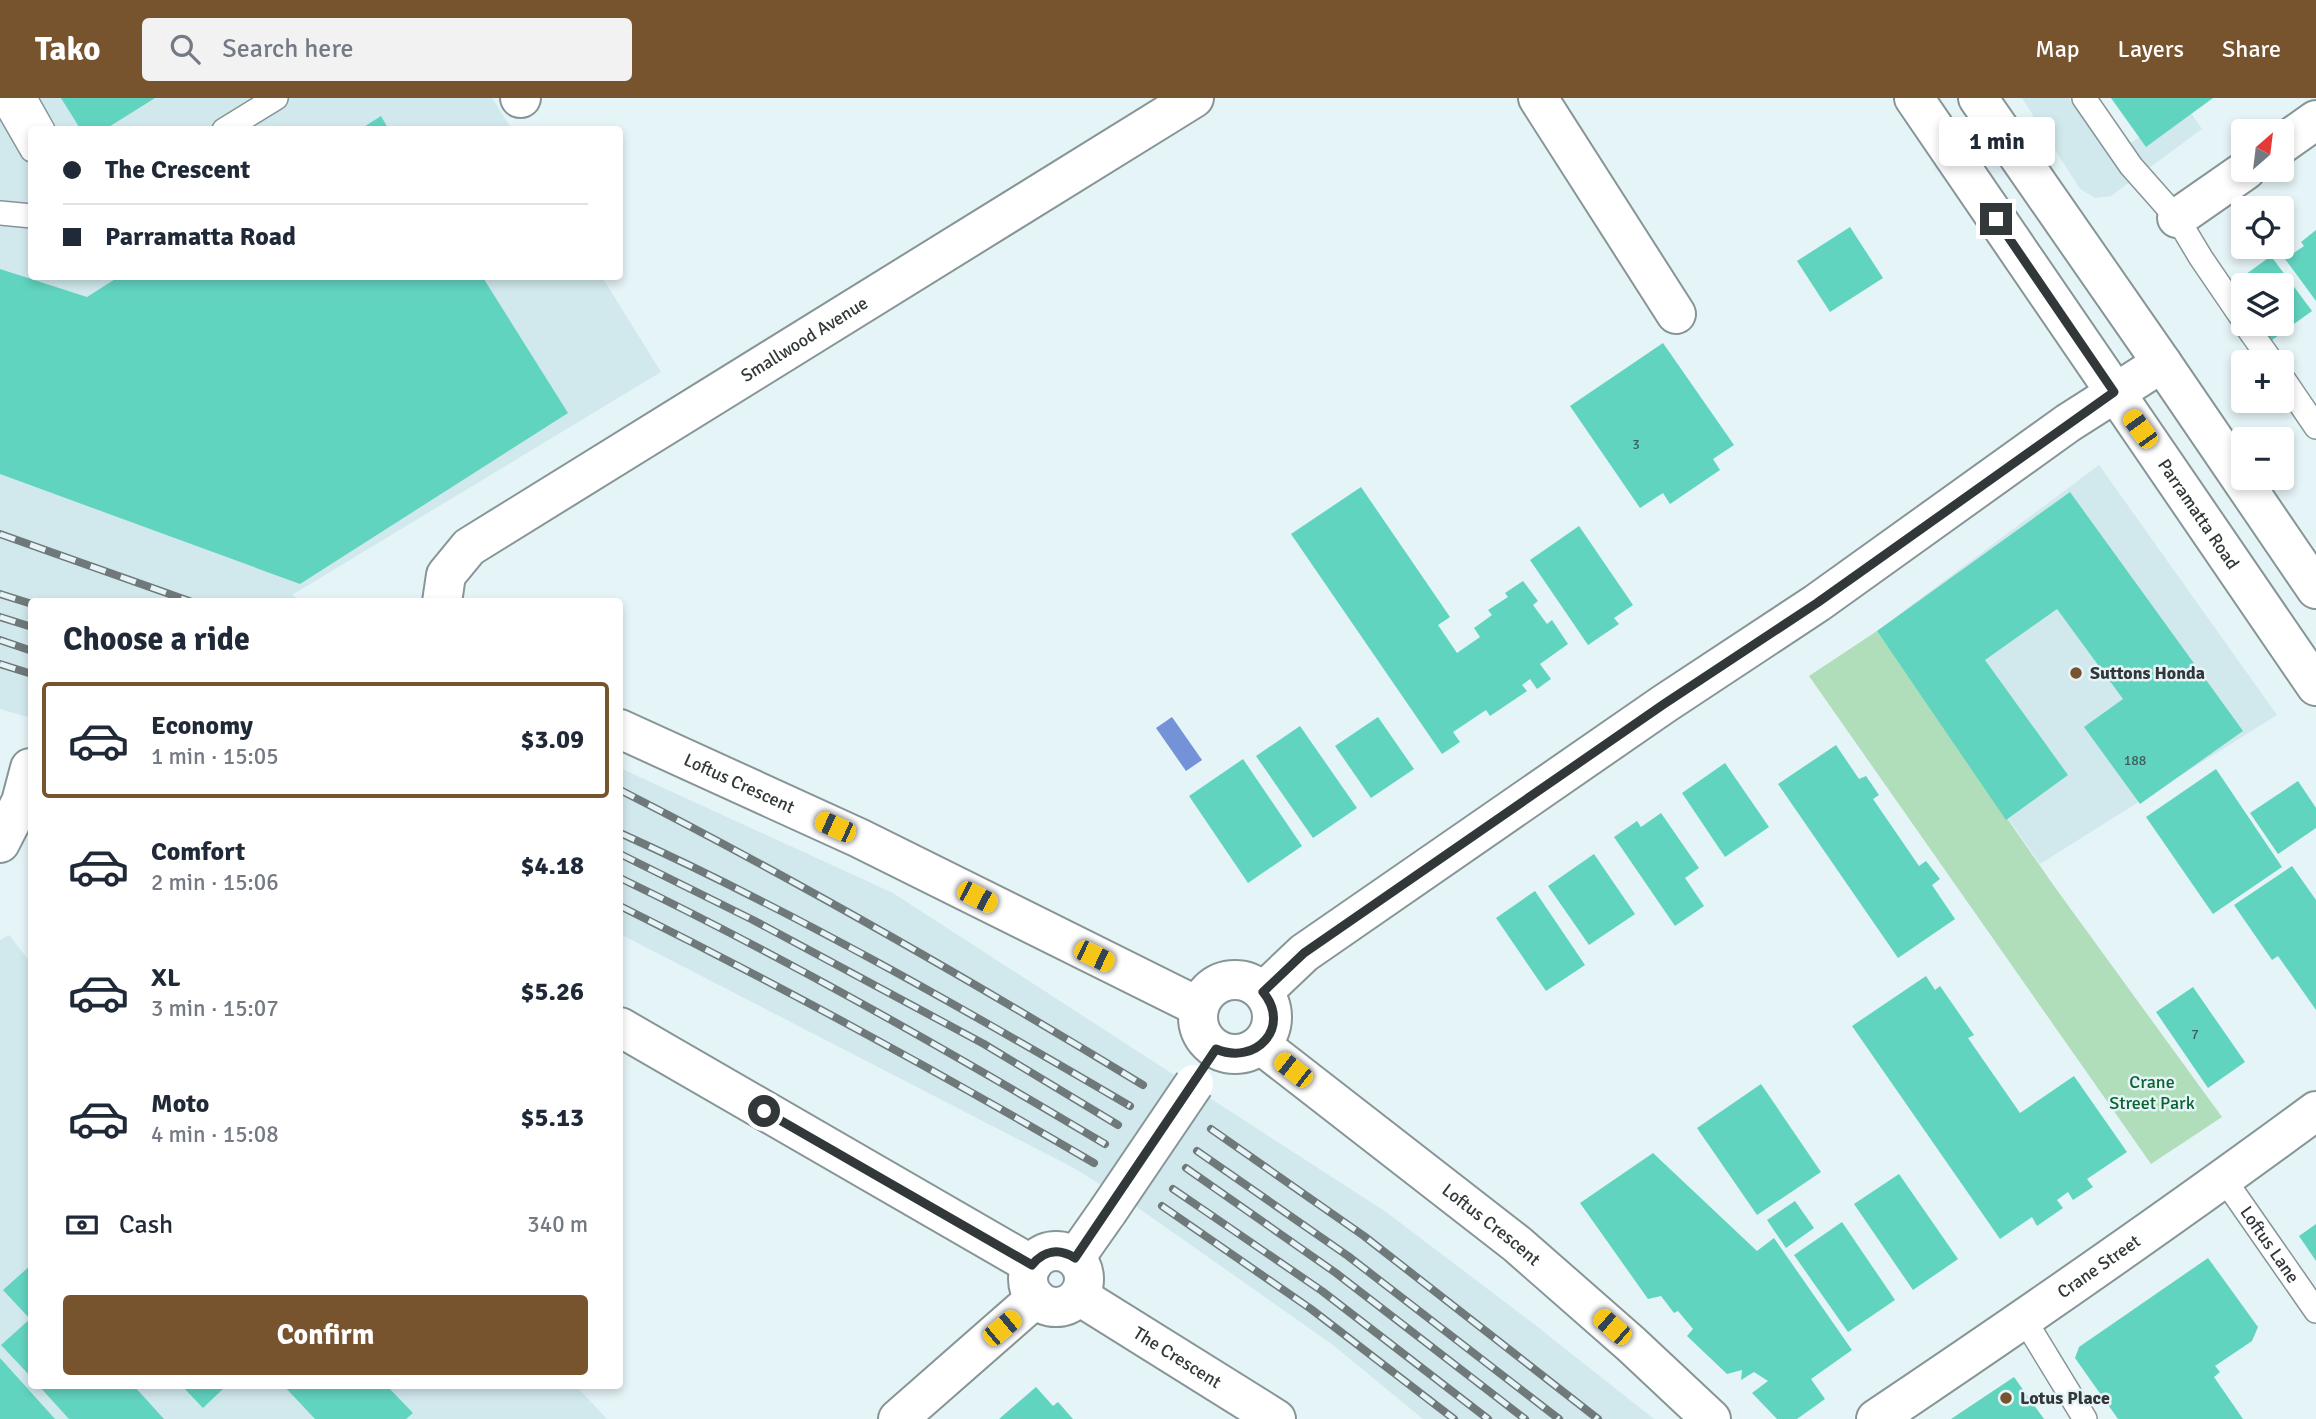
<!DOCTYPE html>
<meta charset="utf-8">
<style>
:root{--surface:#fff;--page:#f2f2f3;--text:#1f2937;--muted:#747a83;--line:#e0e1e3;--accent:#78542e}
body{margin:0;font-family:Signika,sans-serif;background:var(--page);color:var(--text);height:100vh;display:flex;flex-direction:column;font-size:26px;white-space:nowrap}
*{box-sizing:border-box;margin:0}
p{font-size:23px;color:var(--muted)}
.icon{flex:none;width:38px;height:38px;fill:none;stroke:currentColor;stroke-width:2;stroke-linecap:round;stroke-linejoin:round}
.map{position:relative;flex:1;overflow:hidden}
.panel{position:absolute;left:28px;top:500px;width:595px;height:791px;display:flex;flex-direction:column;background:var(--surface);border-radius:7px;box-shadow:0 4px 10px #0003}
.panel>*{flex:none}
.guide{position:absolute;left:28px;top:28px;width:595px;height:154px;border-radius:7px;box-shadow:0 4px 10px #0003;display:grid;align-content:center;height:154px;padding:0 35px;background:var(--surface)}
.needle{width:46px;rotate:28deg}
.buttons{position:absolute;left:2231px;top:21px;display:grid;gap:14px}
.buttons a{display:grid;place-items:center;width:63px;height:63px;border-radius:7px;background:var(--surface);box-shadow:0 4px 10px #0003;font-size:35px}
.end{position:absolute;width:32px;height:32px;margin:-16px;border:9px solid #323839;background:#fff;box-shadow:0 0 0 4px #fff}
.from{border-radius:50%}
.bubble{position:absolute;height:49px;border-radius:7px;background:var(--surface);box-shadow:0 4px 10px #0003;font-size:23px;font-weight:700;line-height:49px;text-align:center}
.car{position:absolute;width:21px;height:42px;margin:-21px -10px;border-radius:9px;box-shadow:0 0 5px 2px #0007;background:linear-gradient(#f5c518 24%,#345 0 40%,#f5c518 0 76%,#345 0 86%,#f5c518 0)}
.guide b{display:flex;align-items:center;gap:24px;height:66px;font-size:26px}
.guide b+b{border-top:2px solid var(--line)}
.guide i{width:18px;height:18px;background:var(--text)}
ul{padding:0;list-style:none}
li{display:flex;align-items:center;gap:21px;height:116px;margin:0 14px 10px;padding:0 21px;border:4px solid transparent;border-radius:7px}
li div{flex:1}
li b{display:block;font-size:26px}
li em{font-style:normal;font-weight:700}
li.on{border-color:var(--accent)}
li>.icon{width:63px;height:63px;stroke-width:1.5}
h2{padding:0 35px;font-size:32px;line-height:84px}
.pay{display:flex;align-items:center;gap:18px;height:77px;padding:0 35px;font-size:26px}
.pay p{margin-inline-start:auto}
.primary-button{display:flex;gap:14px;margin-top:auto;padding:14px 35px}
.primary-button a{flex:1;height:80px;border-radius:7px;background:var(--accent);color:#fff;font-size:28px;font-weight:700;line-height:80px;text-align:center}
header{display:flex;align-items:center;gap:42px;box-sizing:border-box;height:98px;padding:0 35px;background:var(--accent);color:#fff}
header strong{font-size:33px}
nav{display:flex;gap:38px;margin-inline-start:auto;font-size:24px}
.search{width:490px;height:63px;background:var(--page);display:flex;align-items:center;gap:18px;box-sizing:border-box;padding:0 24px;border-radius:7px;color:var(--muted);font-size:26px}
.map>svg:first-child{display:block}
.built{fill:#d1e9ed}
.green{fill:#b0deba}
.water{fill:#7492d7}
.building{fill:#61d4c0}
.lines{fill:none;stroke-linecap:round;stroke-linejoin:round}
.service-casing{stroke:#879597;stroke-width:26}
.minor-casing{stroke:#879597;stroke-width:42}
.tertiary-casing{stroke:#879597;stroke-width:42}
.trunk-casing{stroke:#879597;stroke-width:42}
.service{stroke:#fff;stroke-width:23}
.minor{stroke:#fff;stroke-width:38}
.tertiary{stroke:#fff;stroke-width:38}
.trunk{stroke:#fff;stroke-width:38}
.rail-casing{stroke:#70797a;stroke-width:8}
.rail{stroke:#e5f4f7;stroke-width:5;stroke-dasharray:16;stroke-linecap:butt}
.tertiary-bridge-casing{stroke:#879597;stroke-width:42;stroke-linecap:butt}
.tertiary-bridge{stroke:#fff;stroke-width:38}
.route{stroke:#323839;stroke-width:9}
.poi-dot{fill:#78542e;stroke:#e5f4f7;stroke-width:2.5}
.labels{text-anchor:middle;dominant-baseline:central;stroke-width:5;stroke-linejoin:round;paint-order:stroke}
.number-label{font-size:14px;fill:#3e5f5b}
.street-label{font-size:18px;fill:#323839;stroke:#e5f4f7}
.poi-label{font-size:18px;font-weight:bold;fill:#323839;stroke:#e5f4f7;text-anchor:start}
.park-label{font-size:18px;fill:#0a6230;stroke:#e5f4f7}
</style>
<header>
<strong>Tako</strong>
<div class="search"><svg class="icon" aria-label="search" viewBox="0 0 24 24"><circle cx="10" cy="10" r="6"/><path d="M15 15l6 6"/></svg>Search here</div>
<nav><a>Map</a><a>Layers</a><a>Share</a></nav>
</header>
<div class="map">
<svg width="2316" height="1321" viewBox="0 0 2316 1321">
<rect width="100%" height="100%" fill="#e5f4f7"/>
<g class="built">
<polygon points="0,0 492,0 512,31 32,32 32,178 602,179 661,274 292,497 303,504 32,504 31,620 0,611"/>
<polygon points="2022,0 2069,0 2111,58 2186,8 2202,31 2111,98 2095,100 2080,91"/>
<polygon points="2099,367 2277,617 2040,766 1877,533"/>
<polygon points="620,670 893,795 1386,1114 1534,1226 1654,1321 1423,1321 1333,1247 1134,1107 1072,1069 620,836"/>
<polygon points="9,837 31,865 32,1288 576,1288 607,1321 0,1321 0,842"/>
</g>
<polygon class="green" points="1877,533 2054,788 2222,1019 2151,1066 1809,578"/>
<polygon class="water" points="1172,619 1202,662 1186,673 1156,630"/>
<g class="building">
<polygon points="61,0 155,0 104,32 81,32"/>
<polygon points="2111,0 2213,0 2146,49"/>
<polygon points="381,18 389,32 359,32"/>
<polygon points="1850,129 1883,180 1830,214 1797,163"/>
<polygon points="2316,132 2316,203 2285,161 2304,148 2301,144"/>
<polygon points="2271,158 2312,213 2272,242 2260,226 2282,226 2282,187 2244,187 2244,204 2231,187"/>
<polygon points="0,171 87,199 120,178 482,178 568,315 300,486 0,376"/>
<polygon points="1663,245 1734,347 1713,361 1720,372 1670,406 1663,395 1640,410 1570,308"/>
<polygon points="1361,389 1450,519 1438,527 1457,555 1480,539 1474,530 1492,517 1488,512 1508,499 1505,495 1523,483 1538,503 1533,507 1547,526 1552,522 1568,546 1540,566 1551,581 1537,591 1530,581 1522,587 1527,593 1490,618 1486,612 1453,634 1460,644 1442,656 1291,436"/>
<polygon points="2070,394 2243,633 2140,706 2084,629 2123,601 2057,511 1985,562 2068,677 2006,722 1877,533"/>
<polygon points="1579,428 1633,507 1614,520 1619,526 1588,547 1530,462"/>
<polygon points="1378,619 1414,671 1371,700 1335,648"/>
<polygon points="1300,628 1357,710 1313,740 1256,658"/>
<polygon points="1836,647 1859,681 1866,678 1879,697 1873,701 1919,768 1926,763 1940,781 1932,787 1955,821 1898,860 1778,686"/>
<polygon points="1243,661 1302,748 1248,785 1189,698"/>
<polygon points="1725,665 1769,729 1725,759 1682,695"/>
<polygon points="2216,671 2282,769 2213,816 2146,719"/>
<polygon points="2298,683 2316,710 2316,730 2278,756 2250,715"/>
<polygon points="1661,715 1699,770 1685,780 1704,808 1675,828 1614,739 1637,723 1641,729"/>
<polygon points="1594,756 1635,816 1589,847 1548,788"/>
<polygon points="2292,768 2316,802 2316,912 2278,858 2272,862 2234,807"/>
<polygon points="1535,793 1585,867 1546,893 1496,820"/>
<polygon points="1926,878 1935,892 1940,888 1974,937 1968,940 2020,1015 2074,978 2127,1054 2087,1081 2093,1089 2073,1102 2068,1094 2057,1102 2063,1110 2037,1128 2032,1119 2000,1141 1852,928"/>
<polygon points="2193,889 2245,964 2208,990 2156,914"/>
<polygon points="1761,986 1821,1074 1757,1117 1697,1030"/>
<polygon points="1653,1055 1757,1153 1774,1140 1852,1252 1811,1281 1825,1301 1797,1321 1777,1321 1752,1295 1768,1283 1754,1274 1741,1282 1742,1272 1727,1276 1687,1238 1693,1231 1678,1213 1674,1215 1661,1198 1648,1201 1580,1105"/>
<polygon points="1899,1076 1958,1161 1913,1192 1854,1106"/>
<polygon points="1795,1103 1814,1130 1786,1150 1767,1122"/>
<polygon points="1842,1124 1895,1202 1848,1234 1794,1157"/>
<polygon points="2316,1126 2316,1163 2299,1138"/>
<polygon points="2208,1160 2258,1229 2252,1243 2215,1268 2220,1274 2214,1279 2243,1321 2118,1321 2075,1260 2079,1249"/>
<polygon points="32,1166 32,1280 1,1247 30,1221 3,1192"/>
<polygon points="0,1260 55,1321 0,1321"/>
<polygon points="2014,1279 2044,1321 1951,1321"/>
<polygon points="39,1288 134,1288 164,1321 69,1321"/>
<polygon points="182,1288 226,1288 203,1310"/>
<polygon points="284,1288 387,1288 413,1315 406,1321 315,1321"/>
<polygon points="1036,1289 1053,1308 1058,1304 1073,1321 999,1321"/>
</g>
<g class="lines">
<defs>
<g id="service">
<polyline points="2,0 32,52"/>
<polyline points="25,0 43,32"/>
<polyline points="2084,0 2131,68 2177,120 2201,160 2244,223"/>
<polyline points="224,32 276,0"/>
<polyline points="0,115 32,118"/>
<polyline points="2245,226 2272,264"/>
<polyline points="2282,279 2316,329"/>
<path id="s1" d="M2224 1081 2316 1213"/>
<polyline points="2024,1221 2085,1321"/>
</g>
<g id="minor">
<polyline points="520,0 521,0"/>
<polyline points="1538,0 1676,216"/>
<polyline points="2282,46 2316,22"/>
<polyline points="2177,120 2246,72"/>
<path id="s2" d="M442 504 446 477 469 449 1194 0"/>
<path id="s3" d="M620 631 859 740 1199 909"/>
<polyline points="0,745 21,704 30,670"/>
<polyline points="620,929 1032,1167"/>
<path id="s4" d="M1876 1321C2025 1221 2172 1119 2316 1013"/>
</g>
<g id="tertiary">
<circle cx="1235" cy="919" r="37"/>
<polyline points="1263,894 1304,855 1664,606 1817,505 2068,325 2162,265"/>
<path id="s5" d="M1261 947 1517 1146 1631 1246 1711 1321"/>
<circle cx="1056" cy="1181" r="28"/>
<polyline points="1075,1160 1108,1113"/>
<path id="s6" d="M1079 1198 1276 1321"/>
<polyline points="898,1321 1036,1200"/>
</g>
<g id="trunk">
<path id="s7" d="M1914 0 2316 588"/>
<polyline points="1978,0 2162,265 2316,491"/>
</g>
</defs>
<use href="#service" class="service-casing"/>
<use href="#minor" class="minor-casing"/>
<use href="#tertiary" class="tertiary-casing"/>
<use href="#trunk" class="trunk-casing"/>
<use href="#service" class="service"/>
<use href="#minor" class="minor"/>
<use href="#tertiary" class="tertiary"/>
<use href="#trunk" class="trunk"/>
<defs>
<g id="rail">
<polyline points="0,436 192,504"/>
<polyline points="0,496 32,506"/>
<polyline points="0,519 32,529"/>
<polyline points="0,542 32,553"/>
<polyline points="0,566 32,576"/>
<path d="M620 692C798 783 972 883 1143 987"/>
<path d="M620 735C795 814 964 911 1130 1008"/>
<polyline points="620,756 753,822 984,946 1118,1027"/>
<path d="M620 780C786 860 947 952 1105 1046"/>
<path d="M620 808C781 888 939 974 1094 1065"/>
<polyline points="1211,1031 1364,1138 1598,1321"/>
<polyline points="1197,1053 1348,1158 1559,1321"/>
<polyline points="1186,1070 1336,1175 1525,1321"/>
<polyline points="1173,1091 1322,1193 1488,1321"/>
<polyline points="1162,1108 1311,1211 1454,1321"/>
</g>
</defs>
<use href="#rail" class="rail-casing"/>
<use href="#rail" class="rail"/>
<defs>
<polyline id="tertiary-bridge" points="1108,1113 1194,986"/>
</defs>
<use href="#tertiary-bridge" class="tertiary-bridge-casing"/>
<use href="#tertiary-bridge" class="tertiary-bridge"/>
</g>
<g class="lines">
<path class="route" d="M764 1013 1032 1167C1044 1152 1059 1150 1075 1160L1216 951C1256 968 1292 929 1263 894L1304 855 1664 606 1817 505 2114 294 1996 121"/>
</g>
<g class="poi-dot">
<circle cx="2076" cy="575" r="7"/>
<circle cx="2006" cy="1300" r="7"/>
</g>
<g class="labels">
<g class="number-label">
<text x="1636" y="346">3</text>
<text x="2135" y="662">188</text>
<text x="2195" y="936">7</text>
</g>
<g class="street-label">
<text stroke="none"><textPath href="#s2" startOffset="458">Smallwood Avenue</textPath></text>
<text stroke="none"><textPath href="#s7" startOffset="504">Parramatta Road</textPath></text>
<text stroke="none"><textPath href="#s3" startOffset="131">Loftus Crescent</textPath></text>
<text stroke="none"><textPath href="#s5" startOffset="292">Loftus Crescent</textPath></text>
<text stroke="none"><textPath href="#s1" startOffset="80">Loftus Lane</textPath></text>
<text stroke="none"><textPath href="#s4" startOffset="270">Crane Street</textPath></text>
<text stroke="none"><textPath href="#s6" startOffset="116">The Crescent</textPath></text>
</g>
<g class="poi-label">
<text x="2090" y="575">Suttons Honda</text>
<text x="2020" y="1300">Lotus Place</text>
</g>
<g class="park-label">
<text x="2152" y="984">Crane<tspan x="2152" dy="21">Street Park</tspan></text>
</g>
</g>
</svg>
<div class="buttons">
<a><svg class="needle" viewBox="-14 -14 28 28"><path d="M0-13l5 13h-10z" fill="#e53935"/><path d="M0 13l5-13h-10z" fill="#747a83"/></svg></a>
<a><svg class="icon" aria-label="locate" viewBox="0 0 24 24"><circle cx="12" cy="12" r="6"/><path d="M12 2v4M12 18v4M2 12h4M18 12h4"/></svg></a>
<a><svg class="icon" aria-label="layers" viewBox="0 0 24 24"><path d="M12 4l9 5-9 5-9-5zM3 14l9 5 9-5"/></svg></a>
<a>+</a>
<a>−</a>
</div>
<i class="end from" style="left:764px;top:1013px"></i>
<i class="end" style="left:1996px;top:121px"></i>
<div class="bubble" style="left:1939px;top:19px;width:116px">1 min</div>
<i class="car" style="left:2140px;top:331px;rotate:324deg"></i>
<i class="car" style="left:835px;top:729px;rotate:294deg"></i>
<i class="car" style="left:977px;top:799px;rotate:117deg"></i>
<i class="car" style="left:1094px;top:858px;rotate:116deg"></i>
<i class="car" style="left:1293px;top:972px;rotate:308deg"></i>
<i class="car" style="left:1612px;top:1229px;rotate:311deg"></i>
<i class="car" style="left:1002px;top:1230px;rotate:50deg"></i>
<div class="guide">
<b><i class="from"></i>The Crescent</b>
<b><i></i>Parramatta Road</b>
</div>
<section class="panel">
<h2>Choose a ride</h2>
<ul>
<li class="on"><svg class="icon" aria-label="car" viewBox="0 0 24 24"><path d="M5 17H2v-5l4-1 3-4h7l3 4 3 1v5h-3M9 17h6M6 11h13"/><circle cx="7" cy="17" r="2"/><circle cx="17" cy="17" r="2"/></svg><div><b>Economy</b><p>1 min · 15:05</p></div><em>$3.09</em></li>
<li><svg class="icon" aria-label="car" viewBox="0 0 24 24"><path d="M5 17H2v-5l4-1 3-4h7l3 4 3 1v5h-3M9 17h6M6 11h13"/><circle cx="7" cy="17" r="2"/><circle cx="17" cy="17" r="2"/></svg><div><b>Comfort</b><p>2 min · 15:06</p></div><em>$4.18</em></li>
<li><svg class="icon" aria-label="car" viewBox="0 0 24 24"><path d="M5 17H2v-5l4-1 3-4h7l3 4 3 1v5h-3M9 17h6M6 11h13"/><circle cx="7" cy="17" r="2"/><circle cx="17" cy="17" r="2"/></svg><div><b>XL</b><p>3 min · 15:07</p></div><em>$5.26</em></li>
<li><svg class="icon" aria-label="car" viewBox="0 0 24 24"><path d="M5 17H2v-5l4-1 3-4h7l3 4 3 1v5h-3M9 17h6M6 11h13"/><circle cx="7" cy="17" r="2"/><circle cx="17" cy="17" r="2"/></svg><div><b>Moto</b><p>4 min · 15:08</p></div><em>$5.13</em></li>
</ul>
<div class="pay"><svg class="icon" aria-label="cash" viewBox="0 0 24 24"><path d="M3 7h18v10H3z"/><circle cx="12" cy="12" r="2"/></svg>Cash<p>340 m</p></div>
<div class="primary-button"><a>Confirm</a></div>
</section>
</div>
